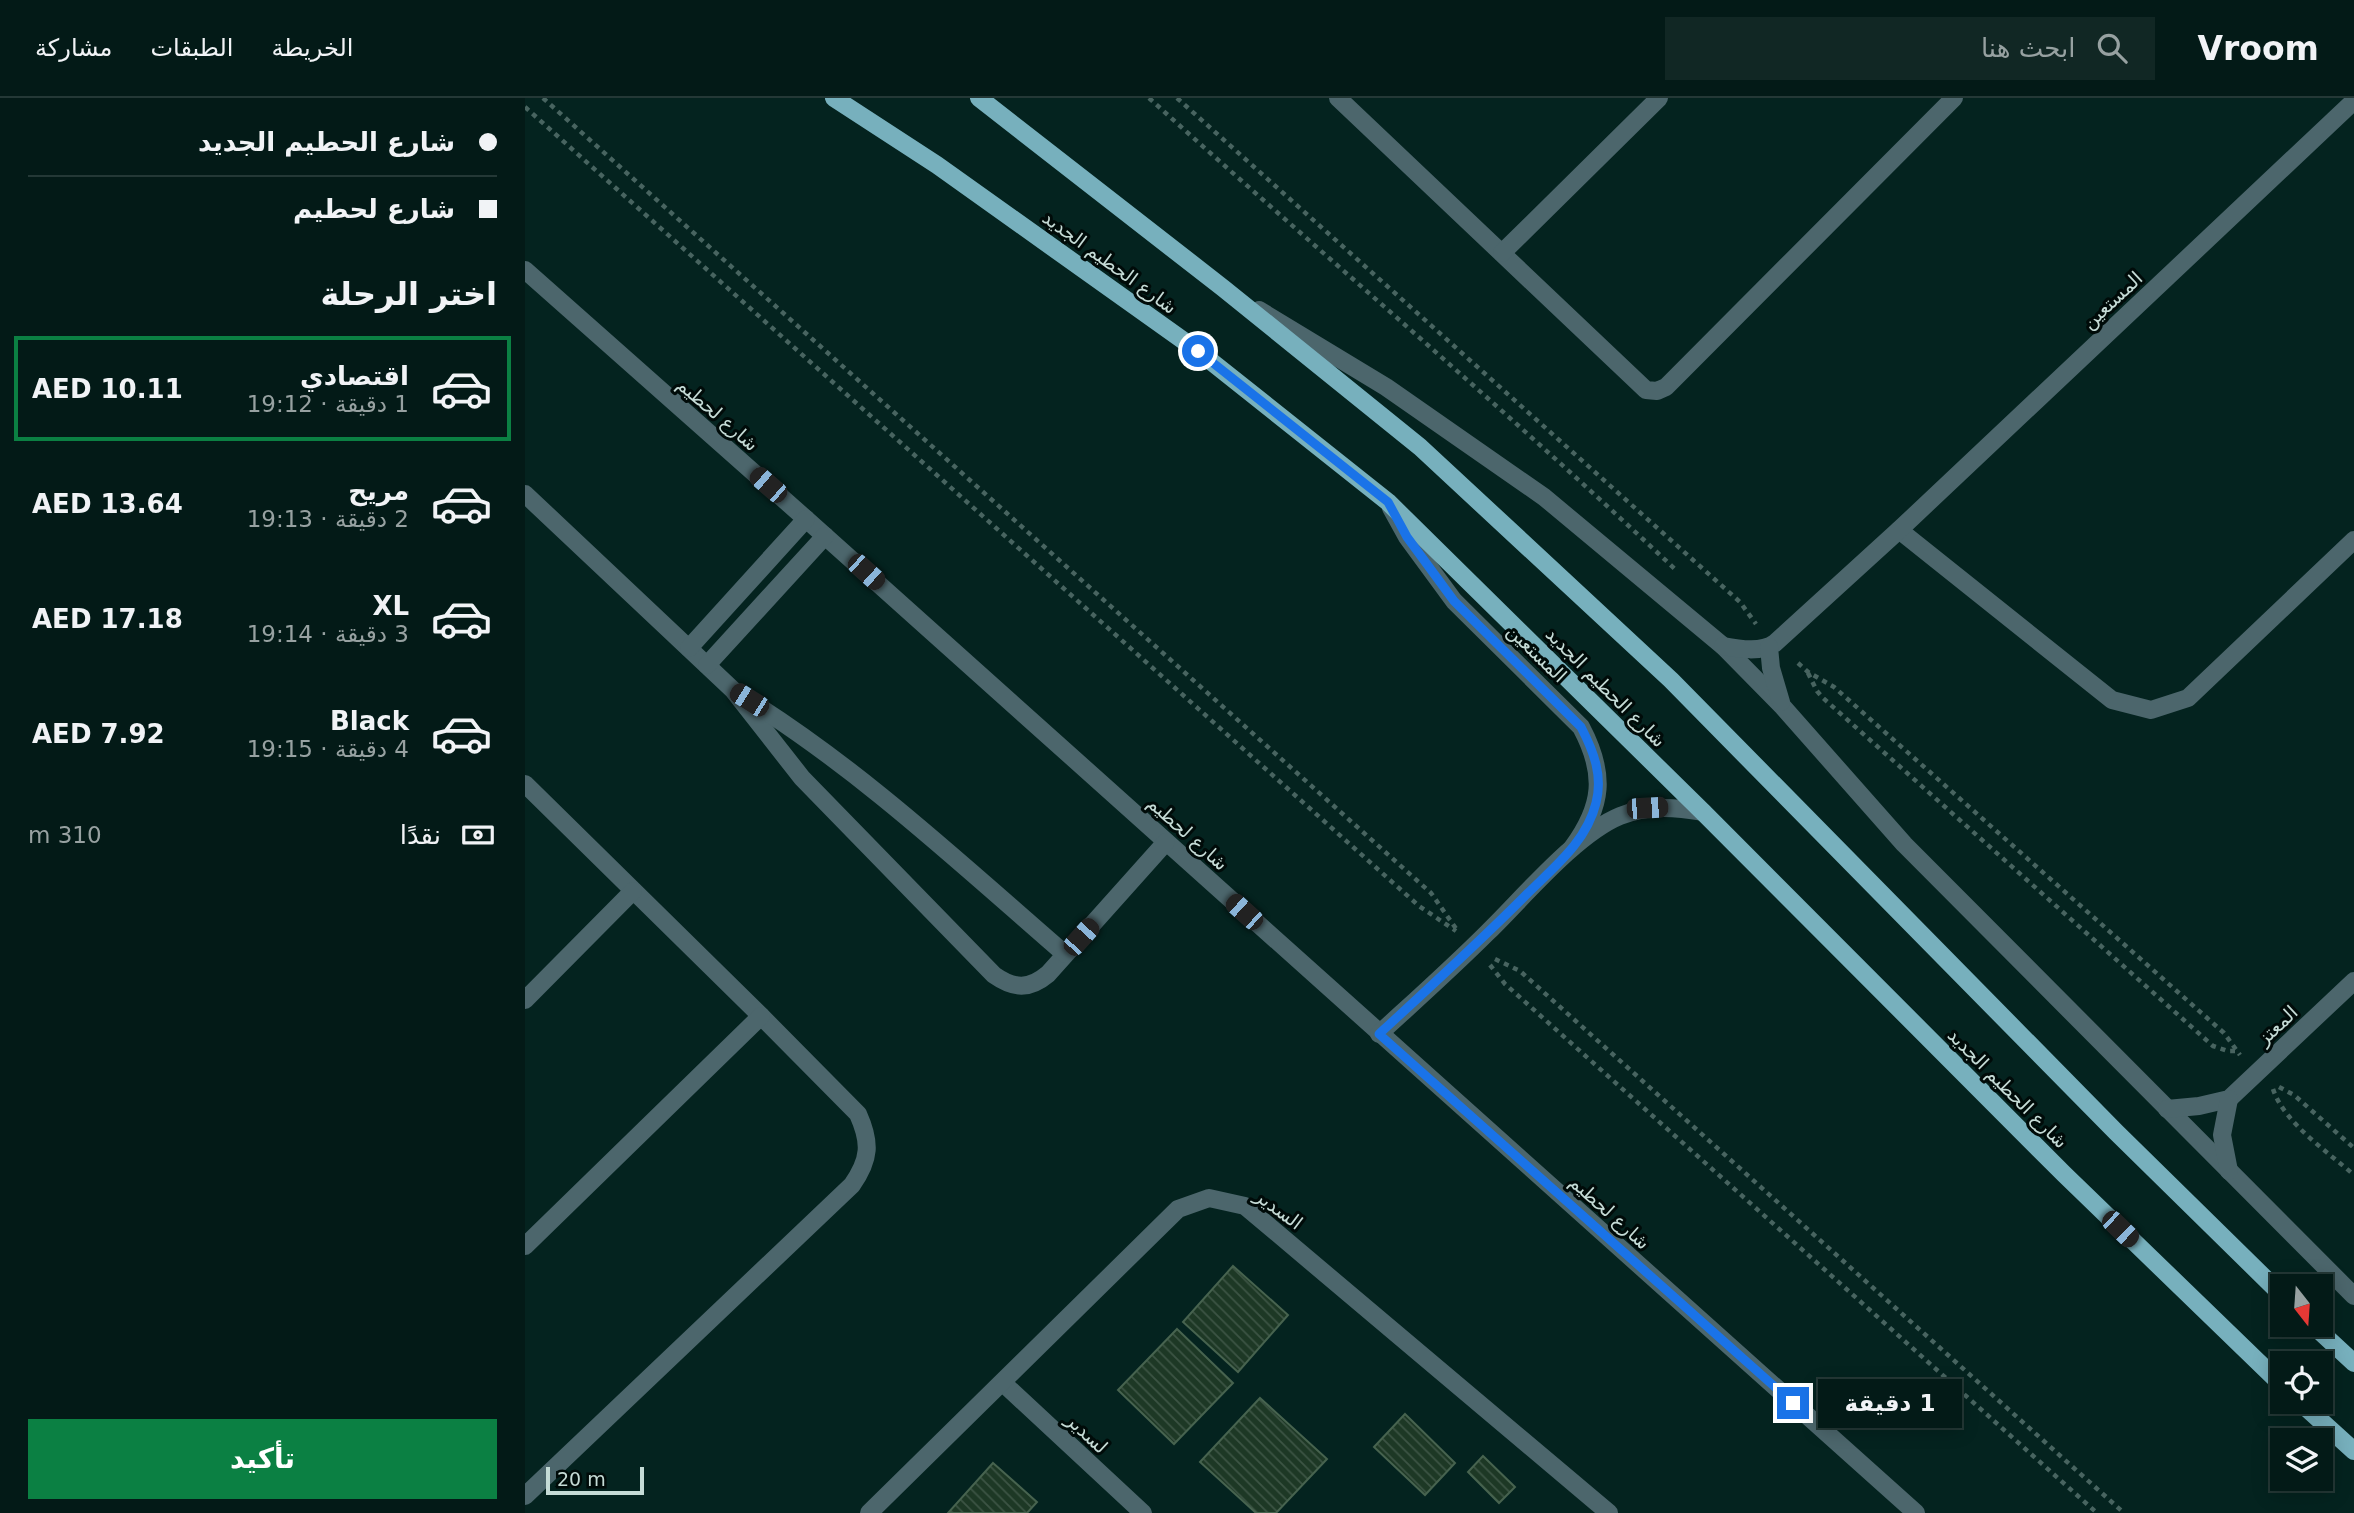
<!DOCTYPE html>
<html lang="ar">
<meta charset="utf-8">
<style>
:root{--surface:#031a17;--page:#112724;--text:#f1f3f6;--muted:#97a1a1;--line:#243836;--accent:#0b8043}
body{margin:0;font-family:"DejaVu Sans","Noto Sans Arabic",sans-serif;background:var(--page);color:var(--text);direction:rtl;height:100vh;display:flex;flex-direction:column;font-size:26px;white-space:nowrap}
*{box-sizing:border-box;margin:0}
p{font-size:23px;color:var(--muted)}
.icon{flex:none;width:38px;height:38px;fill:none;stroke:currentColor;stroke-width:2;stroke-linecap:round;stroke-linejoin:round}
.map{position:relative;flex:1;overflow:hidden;direction:ltr}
.panel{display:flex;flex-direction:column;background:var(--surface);width:525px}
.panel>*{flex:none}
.hud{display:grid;align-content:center;height:154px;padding:0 28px;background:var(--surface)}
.needle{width:46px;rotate:163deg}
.buttons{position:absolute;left:1745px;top:1176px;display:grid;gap:14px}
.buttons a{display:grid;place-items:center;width:63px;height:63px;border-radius:0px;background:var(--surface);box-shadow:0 4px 18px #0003,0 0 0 2px var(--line);font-size:35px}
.scale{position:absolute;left:21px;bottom:18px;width:98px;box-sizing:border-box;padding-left:7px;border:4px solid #c5dbd6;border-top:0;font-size:19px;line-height:24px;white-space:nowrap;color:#c5dbd6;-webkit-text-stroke:5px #000b09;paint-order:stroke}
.end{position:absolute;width:32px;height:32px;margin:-16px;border:9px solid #1a73e8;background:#fff;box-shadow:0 0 0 4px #fff}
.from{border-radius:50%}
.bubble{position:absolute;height:49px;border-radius:0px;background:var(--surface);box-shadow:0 4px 18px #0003,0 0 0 2px var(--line);font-size:23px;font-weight:800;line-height:49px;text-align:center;direction:rtl}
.car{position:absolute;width:21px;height:42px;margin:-21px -10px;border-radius:9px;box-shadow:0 0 5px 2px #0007;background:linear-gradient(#222 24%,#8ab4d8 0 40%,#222 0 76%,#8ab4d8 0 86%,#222 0)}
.hud b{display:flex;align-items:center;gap:24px;height:66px;font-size:26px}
.hud b+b{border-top:2px solid var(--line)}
.hud i{width:18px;height:18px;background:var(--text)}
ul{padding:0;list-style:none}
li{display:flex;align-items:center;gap:21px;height:105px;margin:0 14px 10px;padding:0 14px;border:4px solid transparent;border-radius:0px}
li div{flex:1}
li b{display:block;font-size:26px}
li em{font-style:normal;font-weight:800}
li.current{border-color:var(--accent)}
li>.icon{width:63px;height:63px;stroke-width:1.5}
h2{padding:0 28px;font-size:32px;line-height:84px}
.pay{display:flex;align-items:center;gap:18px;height:77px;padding:0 28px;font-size:26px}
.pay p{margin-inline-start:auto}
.action{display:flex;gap:14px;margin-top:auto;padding:14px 28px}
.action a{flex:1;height:80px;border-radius:0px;background:var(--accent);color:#fff;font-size:28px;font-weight:800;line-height:80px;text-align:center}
header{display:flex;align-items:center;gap:42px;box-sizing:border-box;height:98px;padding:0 35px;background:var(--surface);border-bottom:2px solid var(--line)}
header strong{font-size:33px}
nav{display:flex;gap:38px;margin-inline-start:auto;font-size:24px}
.search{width:490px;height:63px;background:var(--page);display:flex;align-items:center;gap:18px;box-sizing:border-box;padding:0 24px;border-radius:0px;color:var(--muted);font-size:26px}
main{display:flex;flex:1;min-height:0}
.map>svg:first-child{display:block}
.building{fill:url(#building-back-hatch);stroke:#47634f;stroke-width:2}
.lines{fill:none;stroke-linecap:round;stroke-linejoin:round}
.path{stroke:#486460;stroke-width:4.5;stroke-dasharray:5 5;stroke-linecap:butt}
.minor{stroke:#4c666c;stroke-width:18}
.major{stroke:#77b0bd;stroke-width:18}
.route{stroke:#1a73e8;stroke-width:9}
.labels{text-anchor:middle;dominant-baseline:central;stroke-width:6;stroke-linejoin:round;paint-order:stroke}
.street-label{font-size:19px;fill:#c5dbd6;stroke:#000b09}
</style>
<header>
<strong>Vroom</strong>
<div class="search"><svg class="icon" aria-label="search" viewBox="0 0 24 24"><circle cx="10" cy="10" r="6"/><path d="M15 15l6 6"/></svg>ابحث هنا</div>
<nav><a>الخريطة</a><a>الطبقات</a><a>مشاركة</a></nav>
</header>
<main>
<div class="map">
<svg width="1829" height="1415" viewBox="0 0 1829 1415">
<defs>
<pattern id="building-back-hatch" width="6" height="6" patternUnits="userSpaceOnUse" patternTransform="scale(1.75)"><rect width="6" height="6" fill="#1d3825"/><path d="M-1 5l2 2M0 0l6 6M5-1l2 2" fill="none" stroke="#3c5444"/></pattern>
</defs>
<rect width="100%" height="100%" fill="#04231f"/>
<g class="building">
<polygon points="708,1168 763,1217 713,1274 658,1224"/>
<polygon points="652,1231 708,1285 649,1346 593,1292"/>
<polygon points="735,1300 802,1361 751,1415 731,1415 675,1364"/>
<polygon points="880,1316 930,1365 900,1397 849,1349"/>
<polygon points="958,1358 990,1389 974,1405 943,1374"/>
<polygon points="468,1365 512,1404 502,1415 423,1415"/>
</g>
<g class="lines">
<g class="path">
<polyline points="18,0 906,795 932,832"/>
<path d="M624 0C799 158 980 311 1152 473"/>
<polyline points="652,0 1215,504 1231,526"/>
<polyline points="0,9 894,808 931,833"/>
<polyline points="1273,565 1283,574 1309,589 1699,935 1715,957"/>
<polyline points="1283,575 1292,593 1298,600 1688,948 1703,953 1710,953"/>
<polyline points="970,861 995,873 1599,1415"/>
<polyline points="965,867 980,886 1572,1415"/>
<polyline points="1754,989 1769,997 1829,1050"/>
<path d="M1748 991C1759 1025 1803 1054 1829 1077"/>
</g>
<g class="minor">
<polyline points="813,0 1121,292 1132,293 1141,289 1429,0"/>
<polyline points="977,155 1134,0"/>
<polyline points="0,172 281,421 1391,1415"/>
<polyline points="734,212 861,289 1019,399 1198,548 1258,609 1379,746 1829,1198"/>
<path d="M0 396 208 592 277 680 469 877C489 891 504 892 523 876L641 744"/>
<path d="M866 410 882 439 929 503 1056 629C1081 676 1078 708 1047 750"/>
<polyline points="1374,432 1587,602 1626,612 1663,600 1829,442"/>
<path d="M1198 548C1213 551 1237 555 1250 545L1374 432 1829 3"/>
<polyline points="1244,549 1246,570 1256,604"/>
<polyline points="164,550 281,421"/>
<polyline points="182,567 300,438"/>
<path d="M217 598C335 671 436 766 540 856"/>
<path d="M0 686 236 918 333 1016C346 1045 345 1061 327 1087L0 1398"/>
<polyline points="0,902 108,793"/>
<path d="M854 936C891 902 928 869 963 834 998 800 1051 736 1095 718 1122 707 1150 709 1178 714"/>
<polyline points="1642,1011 1674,1008 1704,1001 1829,883"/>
<polyline points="1704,1073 1697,1037 1704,1001"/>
<polyline points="0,1148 236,918"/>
<polyline points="478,1285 618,1415"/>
<polyline points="344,1415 653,1111 684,1100 720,1108 1084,1415"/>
</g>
<g class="major">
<polyline points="309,0 412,67 673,253 863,404 1178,714 1539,1076 1757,1287"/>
<polyline points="454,0 698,190 895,349 1146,582 1591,1034 1757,1197"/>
<polyline points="1788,1227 1829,1265"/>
<polyline points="1775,1304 1829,1353"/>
</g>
</g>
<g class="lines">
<path class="route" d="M673 253 863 404 882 439 929 503 1056 629C1069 654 1078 678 1071 705 1061 746 1025 772 997 801 951 847 903 891 854 936L1268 1305"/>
</g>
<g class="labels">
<g class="street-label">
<text transform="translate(585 164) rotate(36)">شارع الحطيم الجديد</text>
<text transform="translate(1587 202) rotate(-43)">المستعين</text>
<text transform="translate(193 316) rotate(41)">شارع لحطيم</text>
<text transform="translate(1012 555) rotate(44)">المستعين</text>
<text transform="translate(1081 589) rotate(45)">شارع الحطيم الجديد</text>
<text transform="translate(663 735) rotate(42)">شارع لحطيم</text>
<text transform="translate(1752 927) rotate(-43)">المعتز</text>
<text transform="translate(1483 990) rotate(45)">شارع الحطيم الجديد</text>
<text transform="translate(754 1111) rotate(37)">السدير</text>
<text transform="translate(1085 1114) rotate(42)">شارع لحطيم</text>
<text transform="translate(562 1335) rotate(43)">لسدير</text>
</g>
</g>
</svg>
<div class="buttons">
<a><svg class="needle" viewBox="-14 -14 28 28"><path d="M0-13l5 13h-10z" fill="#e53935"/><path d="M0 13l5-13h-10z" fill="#97a1a1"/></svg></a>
<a><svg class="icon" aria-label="locate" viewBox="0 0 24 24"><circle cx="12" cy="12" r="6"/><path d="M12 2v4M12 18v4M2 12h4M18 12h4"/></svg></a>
<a><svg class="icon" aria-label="layers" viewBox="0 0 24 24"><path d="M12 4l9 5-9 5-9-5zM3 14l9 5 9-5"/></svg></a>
</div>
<div class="scale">20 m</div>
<i class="end from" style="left:673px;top:253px"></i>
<i class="end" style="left:1268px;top:1305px"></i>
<div class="bubble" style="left:1293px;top:1281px;width:144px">1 دقيقة</div>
<i class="car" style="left:243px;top:387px;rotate:311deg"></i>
<i class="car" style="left:341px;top:474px;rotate:132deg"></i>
<i class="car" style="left:224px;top:602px;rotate:302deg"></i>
<i class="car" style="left:1122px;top:710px;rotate:87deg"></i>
<i class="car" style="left:719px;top:814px;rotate:312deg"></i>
<i class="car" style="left:556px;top:839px;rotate:42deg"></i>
<i class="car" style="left:1595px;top:1131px;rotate:134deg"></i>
</div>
<section class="panel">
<div class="hud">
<b><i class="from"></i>شارع الحطيم الجديد</b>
<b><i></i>شارع لحطيم</b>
</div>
<h2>اختر الرحلة</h2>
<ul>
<li class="current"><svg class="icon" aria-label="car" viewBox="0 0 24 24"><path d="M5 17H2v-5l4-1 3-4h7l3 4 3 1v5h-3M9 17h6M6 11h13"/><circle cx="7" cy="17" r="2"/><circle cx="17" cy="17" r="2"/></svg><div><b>اقتصادي</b><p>1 دقيقة · 19:12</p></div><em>AED 10.11</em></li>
<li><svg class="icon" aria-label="car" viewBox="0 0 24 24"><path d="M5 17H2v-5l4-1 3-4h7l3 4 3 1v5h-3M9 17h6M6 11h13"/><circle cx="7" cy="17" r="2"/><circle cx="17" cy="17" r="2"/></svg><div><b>مريح</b><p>2 دقيقة · 19:13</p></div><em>AED 13.64</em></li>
<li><svg class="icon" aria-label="car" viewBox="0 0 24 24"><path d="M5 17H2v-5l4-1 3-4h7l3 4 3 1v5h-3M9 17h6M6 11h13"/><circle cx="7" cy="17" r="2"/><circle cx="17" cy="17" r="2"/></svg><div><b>XL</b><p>3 دقيقة · 19:14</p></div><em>AED 17.18</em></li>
<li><svg class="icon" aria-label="car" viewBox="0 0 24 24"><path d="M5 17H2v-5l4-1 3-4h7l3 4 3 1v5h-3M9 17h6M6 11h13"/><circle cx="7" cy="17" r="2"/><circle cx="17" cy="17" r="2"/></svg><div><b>Black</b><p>4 دقيقة · 19:15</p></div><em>AED 7.92</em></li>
</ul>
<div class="pay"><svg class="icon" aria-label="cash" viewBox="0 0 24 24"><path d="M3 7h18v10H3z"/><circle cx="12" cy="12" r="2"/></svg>نقدًا<p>310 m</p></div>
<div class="action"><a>تأكيد</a></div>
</section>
</main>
